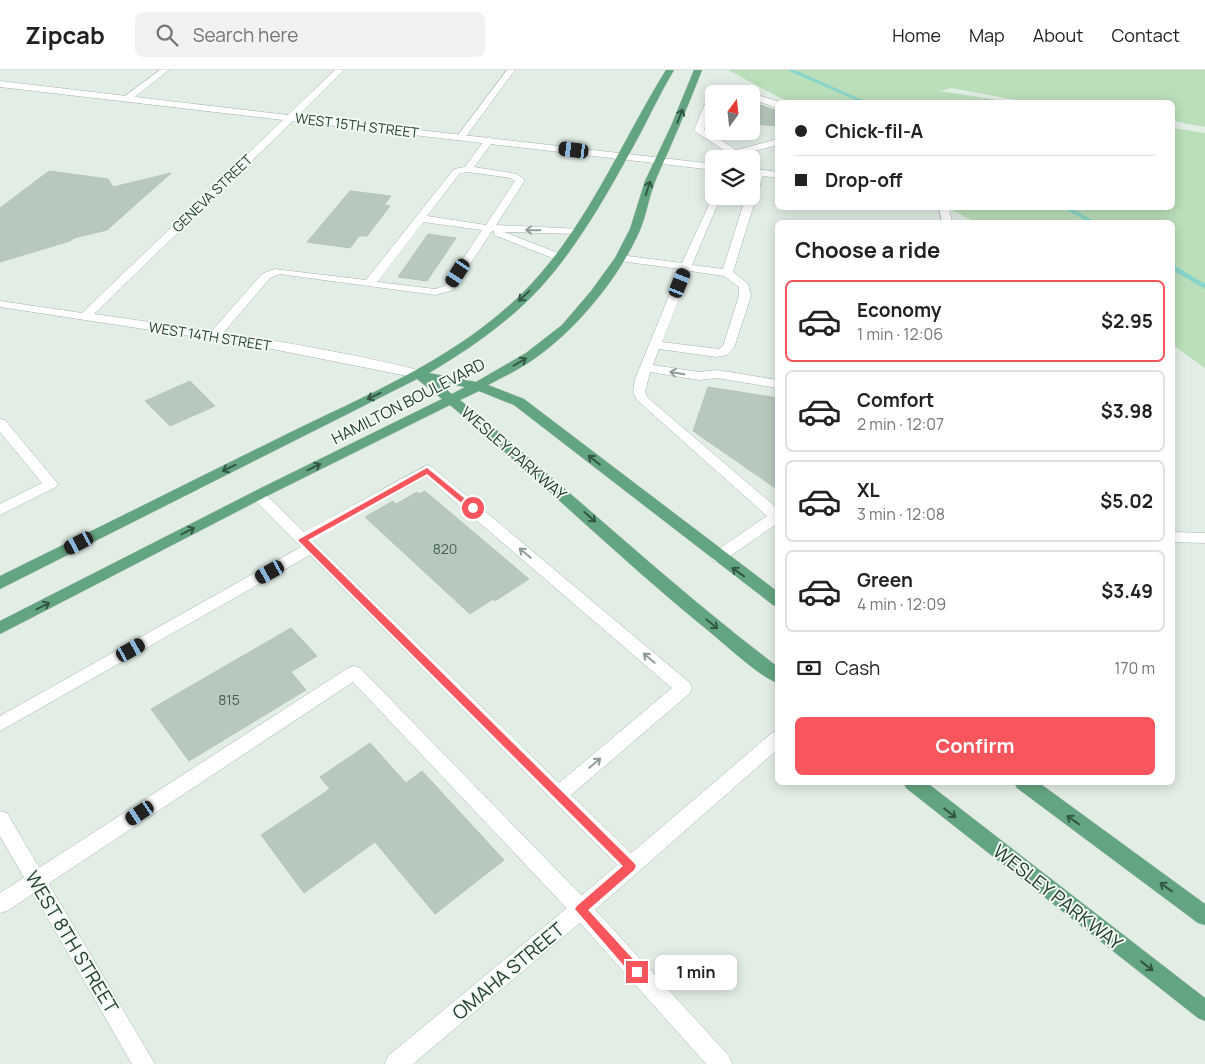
<!DOCTYPE html>
<meta charset="utf-8">
<style>
:root{--surface:#fff;--page:#f2f2f2;--text:#222;--muted:#767676;--line:#e0e0e0;--accent:#f8555c}
body{margin:0;font-family:Manrope,sans-serif;background:var(--page);color:var(--text);height:100vh;display:flex;flex-direction:column;font-size:19px;white-space:nowrap}
*{box-sizing:border-box;margin:0}
p{font-size:16px;color:var(--muted)}
.icon{flex:none;width:28px;height:28px;fill:none;stroke:currentColor;stroke-width:2;stroke-linecap:round;stroke-linejoin:round}
.map{position:relative;flex:1;overflow:hidden}
.panel{position:absolute;left:775px;top:150px;width:400px;height:565px;display:flex;flex-direction:column;background:var(--surface);border-radius:8px;box-shadow:0 2px 12px #0003}
.panel>*{flex:none}
.hud{position:absolute;left:775px;top:30px;width:400px;height:110px;border-radius:8px;box-shadow:0 2px 12px #0003;display:grid;align-content:center;height:110px;padding:0 20px;background:var(--surface)}
.needle{width:32px;rotate:15deg}
.buttons{position:absolute;left:705px;top:15px;display:grid;gap:10px}
.buttons a{display:grid;place-items:center;width:55px;height:55px;border-radius:8px;background:var(--surface);box-shadow:0 2px 12px #0003;font-size:25px}
.end{position:absolute;width:22px;height:22px;margin:-11px;border:6px solid #f8555c;background:#fff;box-shadow:0 0 0 2px #fff}
.from{border-radius:50%}
.bubble{position:absolute;height:35px;border-radius:8px;background:var(--surface);box-shadow:0 2px 12px #0003;font-size:16px;font-weight:700;line-height:35px;text-align:center}
.car{position:absolute;width:15px;height:30px;margin:-15px -8px;border-radius:6px;box-shadow:0 0 4px 1px #0007;background:linear-gradient(#222 24%,#8ab4d8 0 40%,#222 0 76%,#8ab4d8 0 86%,#222 0)}
.hud b{display:flex;align-items:center;gap:18px;height:48px;font-size:19px}
.hud b+b{border-top:1px solid var(--line)}
.hud i{width:12px;height:12px;background:var(--text)}
ul{padding:0;list-style:none}
li{display:flex;align-items:center;gap:15px;height:82px;margin:0 10px 8px;padding:0 10px;border:2px solid var(--line);border-radius:8px}
li div{flex:1}
li b{display:block;font-size:19px}
li em{font-style:normal;font-weight:700}
li.selected{border-color:var(--accent)}
li>.icon{width:45px;height:45px;stroke-width:1.5}
h2{padding:0 20px;font-size:22px;line-height:60px}
.pay{display:flex;align-items:center;gap:12px;height:55px;padding:0 20px;font-size:19px}
.pay p{margin-inline-start:auto}
.action{display:flex;gap:10px;margin-top:auto;padding:10px 20px}
.action a{flex:1;height:58px;border-radius:8px;background:var(--accent);color:#fff;font-size:20px;font-weight:700;line-height:58px;text-align:center}
header{display:flex;align-items:center;gap:30px;box-sizing:border-box;height:70px;padding:0 25px;background:var(--surface);border-bottom:1px solid var(--line)}
header strong{font-size:24px}
nav{display:flex;gap:28px;margin-inline-start:auto;font-size:18px}
.search{width:350px;height:45px;background:var(--page);display:flex;align-items:center;gap:12px;box-sizing:border-box;padding:0 18px;border-radius:8px;color:var(--muted);font-size:19px}
.map>svg:first-child{display:block}
.green{fill:#bbdfba}
.lines{fill:none;stroke-linecap:round;stroke-linejoin:round}
.stream{fill:#87d5ca;fill-rule:evenodd}
.building{fill:#b7c8bd;stroke:#b4c7ba}
.lane-casing{stroke:#a4b5aa;stroke-width:1}
.street-casing{stroke:#a4b5aa;stroke-width:1}
.secondary-casing{stroke:#a3bcac;stroke-width:1}
.primary-casing{stroke:#c1c9c4;stroke-width:1}
.lane{fill:#fff;fill-rule:evenodd}
.street{fill:#fff;fill-rule:evenodd}
.secondary{fill:#fff;fill-rule:evenodd}
.primary{fill:#64a581;fill-rule:evenodd}
.oneway{stroke:#325843}
.oneway2{stroke:#909f96}
.route{fill:#f8555c}
.labels{text-anchor:middle;dominant-baseline:central;stroke-width:4;stroke-linejoin:round;paint-order:stroke}
.far-street-label{font-size:14px;fill:#213f2e;stroke:#f3f9f4}
.number-label{font-size:14px;fill:#466152}
.street-label{font-size:16px;fill:#213f2e;stroke:#f3f9f4}
.near-street-label{font-size:19px;fill:#213f2e;stroke:#f3f9f4}
</style>
<header>
<strong>Zipcab</strong>
<div class="search"><svg class="icon" aria-label="search" viewBox="0 0 24 24"><circle cx="10" cy="10" r="6"/><path d="M15 15l6 6"/></svg>Search here</div>
<nav><a>Home</a><a>Map</a><a>About</a><a>Contact</a></nav>
</header>
<div class="map">
<svg width="1205" height="994" viewBox="0 0 1205 994">
<rect width="100%" height="100%" fill="#e2ede5"/>
<g class="green">
<polygon points="728,0 1205,0 1205,57 1173,51 1172,32 1028,32 951,18 940,21 1010,32 788,32"/>
<polygon points="1173,58 1205,63 1205,298 1173,275 1172,152 975,152 948,138 1172,138"/>
</g>
<g class="lines">
<g class="stream">
<polygon points="787,0 795,0 867,32 860,32"/>
<polygon points="1063,138 1070,138 1096,152 1089,152"/>
<polygon points="1172,194 1205,214 1205,219 1172,200"/>
</g>
</g>
<g class="building">
<polygon points="751,32 778,41 778,56 751,54"/>
<polygon points="49,101 108,109 113,117 171,103 107,160 74,168 70,171 0,192 0,138"/>
<polygon points="350,121 391,126 384,135 390,136 367,166 359,166 350,178 307,172"/>
<polygon points="428,164 456,168 427,211 398,207"/>
<polygon points="190,311 215,336 170,356 145,331"/>
<polygon points="708,317 778,328 778,420 693,361"/>
<polygon points="425,421 529,509 495,531 493,529 470,544 365,447 393,431 396,434 417,422 419,424"/>
<polygon points="291,558 317,586 291,602 306,620 189,691 151,639"/>
<polygon points="370,673 406,713 422,701 504,790 435,844 375,772 304,823 261,765 330,719 320,707"/>
</g>
<g class="lines">
<defs>
<g id="lane">
<polygon points="160,0 169,0 131,30 125,30 125,26"/>
<polygon points="507,0 515,0 464,69 458,69 458,65"/>
<polygon points="714,19 735,24 714,24 714,34 704,59 736,80 778,69 778,75 739,85 737,89 727,89 730,84 696,62 694,60 710,22"/>
<polygon points="751,23 780,32 778,32 778,38 751,29"/>
<path d="M489 67 494 70 474 97 517 104 525 110 496 155 582 159 583 161 582 163 578 164 504 162 563 185 564 187 563 189H555L494 165V161H492L453 220 436 225 279 204 270 208 218 269H210L208 266 210 263 262 204 274 199 366 210 454 99 465 97 486 68ZM468 102 511 108 515 111 486 155 427 146 460 103ZM423 152 482 160 445 216 435 219 377 212Z"/>
<path d="M759 99 764 102 733 202 748 214 751 226 734 278 727 285 717 287 659 279 653 295 699 302 717 300 778 310V318L717 308 699 310 650 302 645 322 648 328 778 439V453L723 491 718 492 713 491 711 487 713 483 767 446 637 330 633 322 635 309 680 199 620 191 615 188 620 185 682 193 714 124V126H721L692 195 723 199 746 126H751V111L754 102ZM690 201 724 206 739 217V226L723 276 719 279 662 272Z"/>
<polygon points="0,349 5,350 58,414 56,417 0,445 0,434 42,413 0,362"/>
<path d="M427 395 432 397 690 613 692 618 690 623 571 725 638 790 641 796 638 802 631 805 624 802 310 485 0 661V646L301 477 253 428 251 425 253 422H263L304 462ZM426 407 672 618 559 713 313 471Z"/>
<polygon points="354,596 360,598 588,832 729,986 732,994 706,994 574,846 353,612 7,841 0,843 0,823 348,598"/>
</g>
<g id="street">
<path d="M335 0H344L298 46 714 94V100L293 51 94 244C203 260 315 274 422 301L424 304 418 308 262 277 0 237V231L82 243 283 50 0 17V11L288 45Z"/>
<polygon points="751,98 778,102 778,108 751,104"/>
<polygon points="939,138 949,138 952,152 942,152"/>
<polygon points="778,661 778,679 588,846 413,994 385,994 388,986 574,832 772,663"/>
<polygon points="0,741 7,743 155,994 132,994 0,766"/>
</g>
<polygon id="secondary" points="1172,462 1205,463 1205,473 1172,472"/>
<g id="primary">
<path d="M666 0H674C659 25 647 52 633 77 606 126 578 176 541 217 509 252 469 279 429 303L476 312 526 283 562 255 591 221 615 188 630 159 645 111 671 56 694 0H702C688 37 672 73 656 109 649 125 647 144 640 160 619 208 577 259 534 289 520 299 503 307 488 315L524 329 778 522V537L773 535 514 335 479 321 460 330C567 417 667 513 778 597V613C761 608 726 575 711 563 621 490 539 409 450 335L275 422 0 564V551L265 416 442 329 417 309 0 519V506C96 459 192 411 287 364 373 322 467 284 533 212 590 150 622 71 666 0ZM436 311 465 317 452 324Z"/>
<polygon points="903,712 926,712 1205,928 1205,951 1198,948 906,718"/>
<polygon points="1014,712 1038,712 1205,834 1205,855 1198,853 1017,718"/>
</g>
</defs>
<use href="#lane" class="lane-casing"/>
<use href="#street" class="street-casing"/>
<use href="#secondary" class="secondary-casing"/>
<use href="#primary" class="primary-casing"/>
<use href="#lane" class="lane"/>
<use href="#street" class="street"/>
<use href="#secondary" class="secondary"/>
<use href="#primary" class="primary"/>
</g>
<defs><path id="oneway-shaft" d="M-6 0H5M1.5-3L5.5 0L1.5 3" fill="none" stroke-width="1.6" stroke-linecap="round" stroke-linejoin="round" transform="scale(1.25)"/></defs>
<g class="oneway">
<use href="#oneway-shaft" transform="translate(680 46) rotate(-68)"/>
<use href="#oneway-shaft" transform="translate(648 118) rotate(-72)"/>
<use href="#oneway-shaft" transform="translate(524 226) rotate(137)"/>
<use href="#oneway-shaft" transform="translate(520 292) rotate(-30)"/>
<use href="#oneway-shaft" transform="translate(374 326) rotate(154)"/>
<use href="#oneway-shaft" transform="translate(594 390) rotate(-142)"/>
<use href="#oneway-shaft" transform="translate(314 397) rotate(-26)"/>
<use href="#oneway-shaft" transform="translate(229 398) rotate(154)"/>
<use href="#oneway-shaft" transform="translate(590 447) rotate(42)"/>
<use href="#oneway-shaft" transform="translate(188 461) rotate(-27)"/>
<use href="#oneway-shaft" transform="translate(738 502) rotate(-144)"/>
<use href="#oneway-shaft" transform="translate(43 536) rotate(-27)"/>
<use href="#oneway-shaft" transform="translate(712 554) rotate(39)"/>
<use href="#oneway-shaft" transform="translate(950 743) rotate(38)"/>
<use href="#oneway-shaft" transform="translate(1073 750) rotate(-144)"/>
<use href="#oneway-shaft" transform="translate(1166 817) rotate(-144)"/>
<use href="#oneway-shaft" transform="translate(1147 896) rotate(38)"/>
</g>
<g class="oneway2">
<use href="#oneway-shaft" transform="translate(533 160) rotate(-179)"/>
<use href="#oneway-shaft" transform="translate(677 303) rotate(-171)"/>
<use href="#oneway-shaft" transform="translate(525 483) rotate(-140)"/>
<use href="#oneway-shaft" transform="translate(649 588) rotate(-140)"/>
<use href="#oneway-shaft" transform="translate(595 693) rotate(-40)"/>
</g>
<polygon class="route" points="427,398 475,437 475,440 470,440 427,404 308,470 634,793 636,796 634,800 588,840 641,898 642,902 641,906 637,907 633,906 575,839 577,836 623,796 298,470"/>
<g class="labels">
<g class="far-street-label">
<text transform="translate(357 55) rotate(7)">WEST 15TH STREET</text>
<text transform="translate(212 123) rotate(-44)">GENEVA STREET</text>
<text transform="translate(210 266) rotate(9)">WEST 14TH STREET</text>
</g>
<g class="number-label">
<text x="445" y="478">820</text>
<text x="229" y="629">815</text>
</g>
<g class="street-label">
<text transform="translate(408 331) rotate(-27)">HAMILTON BOULEVARD</text>
<text transform="translate(514 383) rotate(41)">WESLEY PARKWAY</text>
</g>
<g class="near-street-label">
<text transform="translate(1058 827) rotate(38)">WESLEY PARKWAY</text>
<text transform="translate(72 872) rotate(59)">WEST 8TH STREET</text>
<text transform="translate(508 901) rotate(-40)">OMAHA STREET</text>
</g>
</g>
</svg>
<div class="buttons">
<a><svg class="needle" viewBox="-14 -14 28 28"><path d="M0-13l5 13h-10z" fill="#e53935"/><path d="M0 13l5-13h-10z" fill="#767676"/></svg></a>
<a><svg class="icon" aria-label="layers" viewBox="0 0 24 24"><path d="M12 4l9 5-9 5-9-5zM3 14l9 5 9-5"/></svg></a>
</div>
<i class="end from" style="left:473px;top:438px"></i>
<i class="end" style="left:637px;top:902px"></i>
<div class="bubble" style="left:655px;top:885px;width:82px">1 min</div>
<i class="car" style="left:574px;top:80px;rotate:277deg"></i>
<i class="car" style="left:458px;top:203px;rotate:213deg"></i>
<i class="car" style="left:680px;top:213px;rotate:22deg"></i>
<i class="car" style="left:79px;top:473px;rotate:243deg"></i>
<i class="car" style="left:270px;top:502px;rotate:241deg"></i>
<i class="car" style="left:131px;top:580px;rotate:61deg"></i>
<i class="car" style="left:140px;top:743px;rotate:236deg"></i>
<div class="hud">
<b><i class="from"></i>Chick-fil-A</b>
<b><i></i>Drop-off</b>
</div>
<section class="panel">
<h2>Choose a ride</h2>
<ul>
<li class="selected"><svg class="icon" aria-label="car" viewBox="0 0 24 24"><path d="M5 17H2v-5l4-1 3-4h7l3 4 3 1v5h-3M9 17h6M6 11h13"/><circle cx="7" cy="17" r="2"/><circle cx="17" cy="17" r="2"/></svg><div><b>Economy</b><p>1 min · 12:06</p></div><em>$2.95</em></li>
<li><svg class="icon" aria-label="car" viewBox="0 0 24 24"><path d="M5 17H2v-5l4-1 3-4h7l3 4 3 1v5h-3M9 17h6M6 11h13"/><circle cx="7" cy="17" r="2"/><circle cx="17" cy="17" r="2"/></svg><div><b>Comfort</b><p>2 min · 12:07</p></div><em>$3.98</em></li>
<li><svg class="icon" aria-label="car" viewBox="0 0 24 24"><path d="M5 17H2v-5l4-1 3-4h7l3 4 3 1v5h-3M9 17h6M6 11h13"/><circle cx="7" cy="17" r="2"/><circle cx="17" cy="17" r="2"/></svg><div><b>XL</b><p>3 min · 12:08</p></div><em>$5.02</em></li>
<li><svg class="icon" aria-label="car" viewBox="0 0 24 24"><path d="M5 17H2v-5l4-1 3-4h7l3 4 3 1v5h-3M9 17h6M6 11h13"/><circle cx="7" cy="17" r="2"/><circle cx="17" cy="17" r="2"/></svg><div><b>Green</b><p>4 min · 12:09</p></div><em>$3.49</em></li>
</ul>
<div class="pay"><svg class="icon" aria-label="cash" viewBox="0 0 24 24"><path d="M3 7h18v10H3z"/><circle cx="12" cy="12" r="2"/></svg>Cash<p>170 m</p></div>
<div class="action"><a>Confirm</a></div>
</section>
</div>
